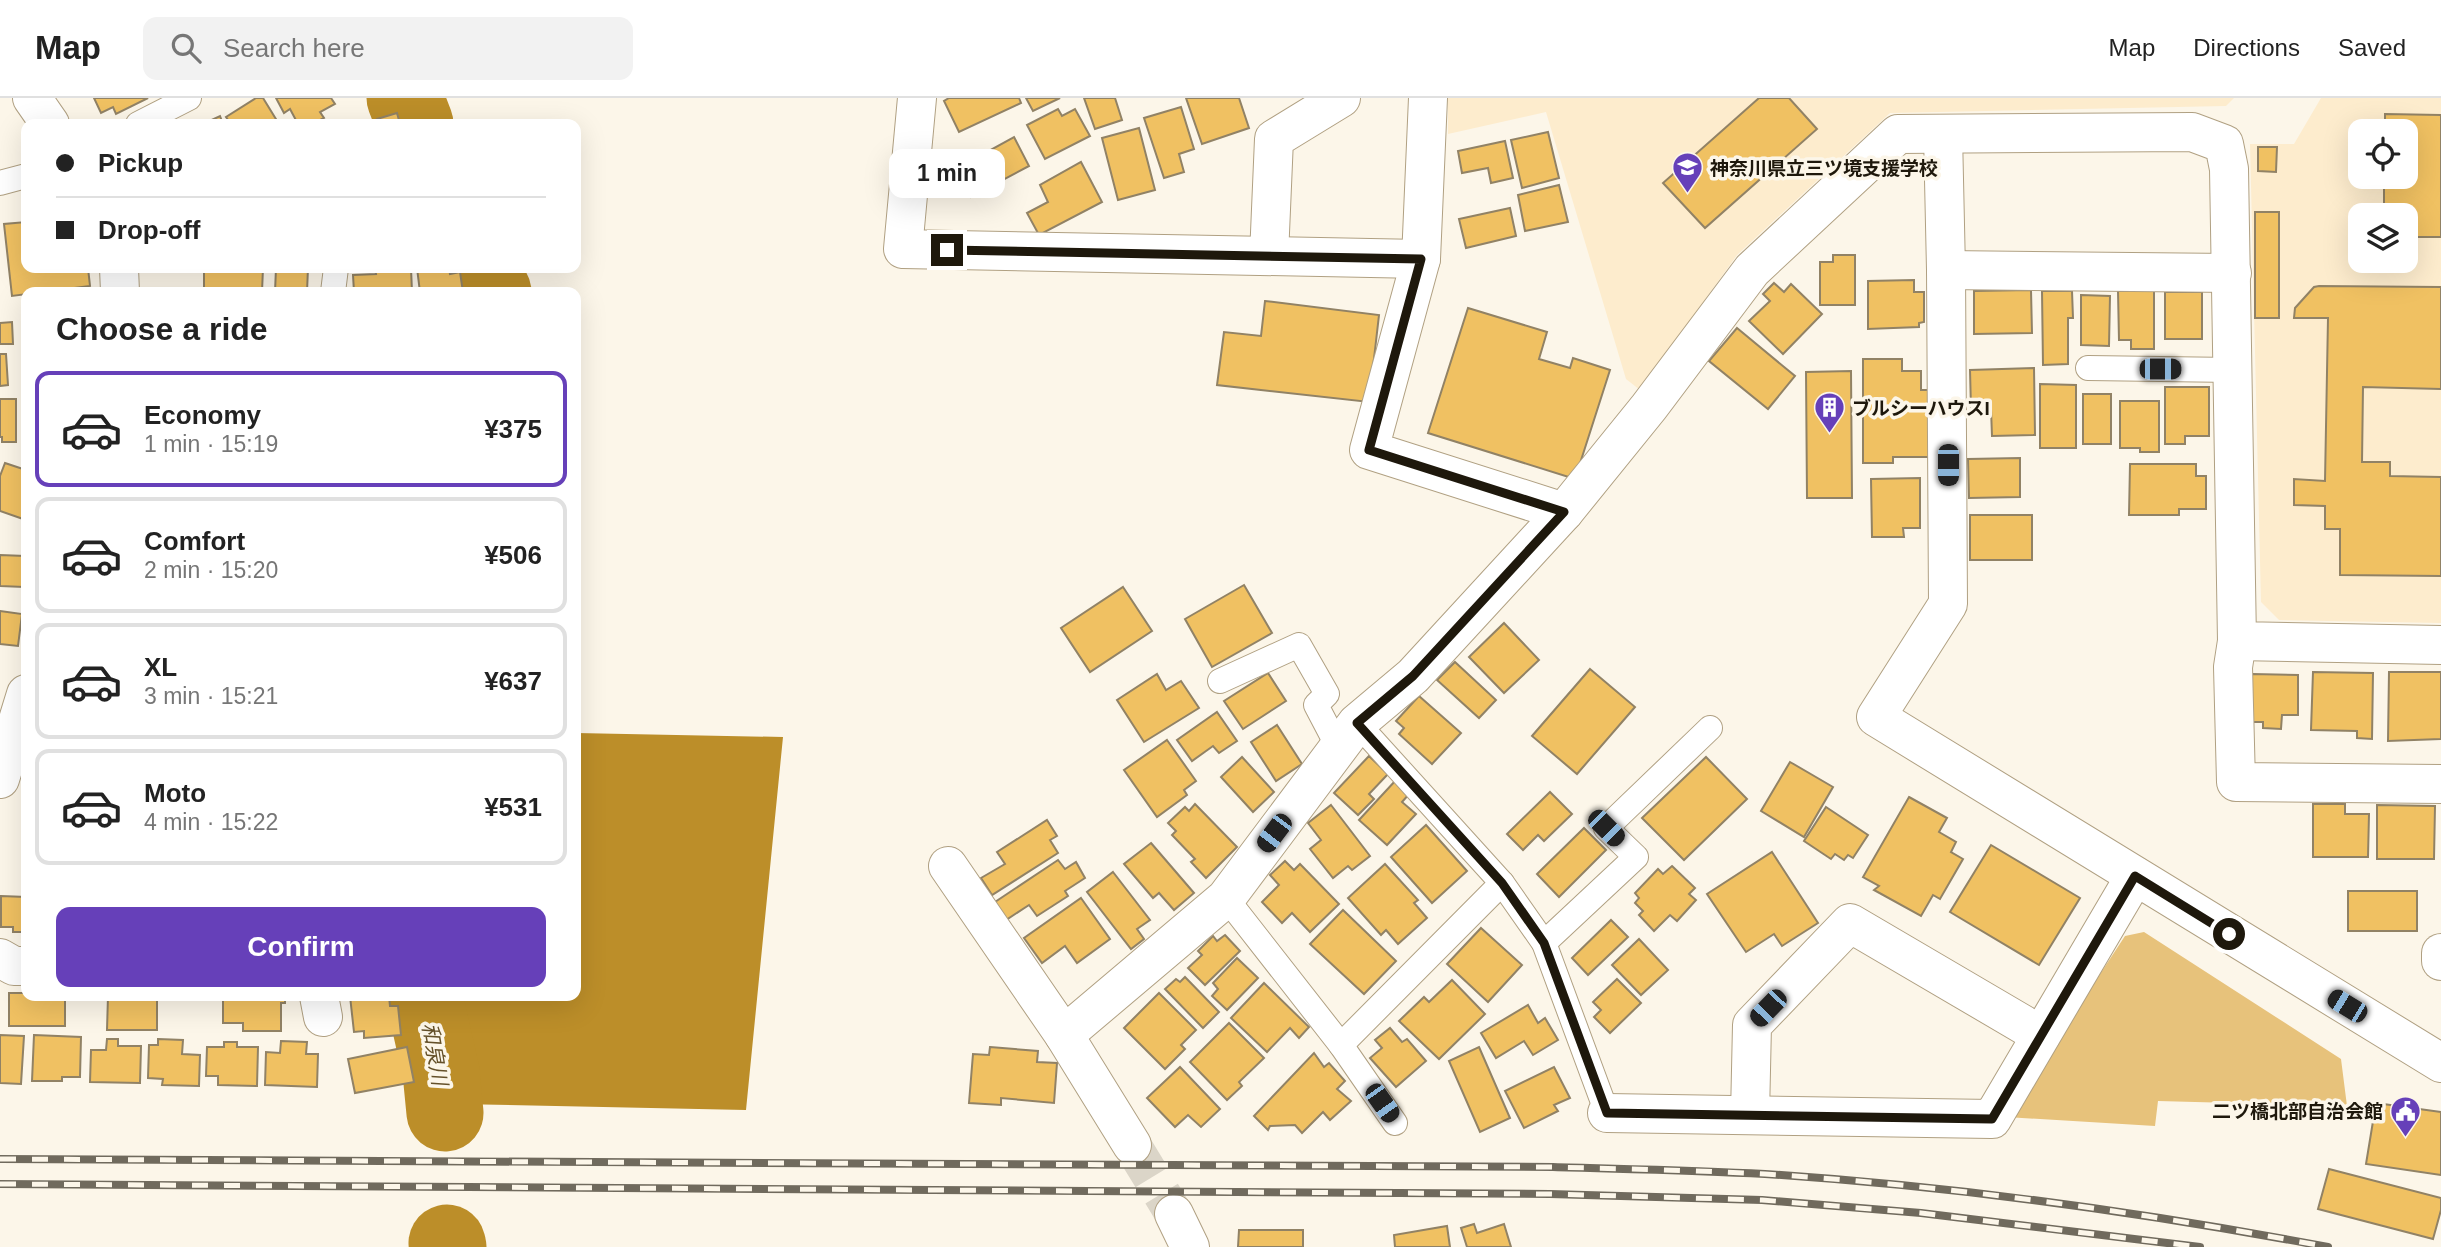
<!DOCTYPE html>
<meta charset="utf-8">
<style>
:root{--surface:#fff;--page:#f2f2f2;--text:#222;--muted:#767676;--line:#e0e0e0;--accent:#6640b9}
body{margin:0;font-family:Helvetica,"Noto Sans JP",sans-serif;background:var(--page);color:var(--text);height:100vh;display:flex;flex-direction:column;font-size:26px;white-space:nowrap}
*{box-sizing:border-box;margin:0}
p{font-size:23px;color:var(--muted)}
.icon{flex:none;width:38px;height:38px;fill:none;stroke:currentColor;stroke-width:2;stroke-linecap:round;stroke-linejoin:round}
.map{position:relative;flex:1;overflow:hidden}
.panel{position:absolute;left:21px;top:189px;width:560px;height:714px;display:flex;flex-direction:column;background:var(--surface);border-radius:14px;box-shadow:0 7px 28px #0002}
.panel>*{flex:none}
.banner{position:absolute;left:21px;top:21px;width:560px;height:154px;border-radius:14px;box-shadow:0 7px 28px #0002;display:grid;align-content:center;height:154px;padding:0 35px;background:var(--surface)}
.fabs{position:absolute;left:2348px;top:21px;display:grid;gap:14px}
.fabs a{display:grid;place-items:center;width:70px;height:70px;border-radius:14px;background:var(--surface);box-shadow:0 7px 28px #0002;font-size:35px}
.end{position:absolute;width:32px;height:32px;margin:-16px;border:9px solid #1e180c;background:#fff;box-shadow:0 0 0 4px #fff}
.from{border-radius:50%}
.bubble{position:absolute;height:49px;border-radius:14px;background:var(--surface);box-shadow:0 7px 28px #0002;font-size:23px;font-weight:700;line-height:49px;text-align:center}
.car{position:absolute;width:21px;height:42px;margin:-21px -10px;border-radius:9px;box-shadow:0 0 5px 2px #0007;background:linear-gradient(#222 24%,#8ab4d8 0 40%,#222 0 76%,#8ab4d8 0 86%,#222 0)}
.banner b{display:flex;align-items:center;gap:24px;height:66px;font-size:26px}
.banner b+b{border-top:2px solid var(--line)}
.banner i{width:18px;height:18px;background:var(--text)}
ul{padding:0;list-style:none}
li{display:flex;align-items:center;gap:21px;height:116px;margin:0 14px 10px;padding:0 21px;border:4px solid var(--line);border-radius:14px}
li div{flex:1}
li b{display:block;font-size:26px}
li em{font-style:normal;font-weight:700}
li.selected{border-color:var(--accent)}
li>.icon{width:63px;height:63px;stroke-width:1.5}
h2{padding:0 35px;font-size:32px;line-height:84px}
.action{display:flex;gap:14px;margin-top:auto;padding:14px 35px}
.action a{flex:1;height:80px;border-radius:14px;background:var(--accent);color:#fff;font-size:28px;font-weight:700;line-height:80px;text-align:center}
header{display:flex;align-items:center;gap:42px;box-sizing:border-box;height:98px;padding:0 35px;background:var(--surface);border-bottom:2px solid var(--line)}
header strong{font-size:33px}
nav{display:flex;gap:38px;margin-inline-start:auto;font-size:24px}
.search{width:490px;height:63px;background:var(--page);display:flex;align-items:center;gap:18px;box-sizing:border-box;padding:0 24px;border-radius:14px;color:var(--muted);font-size:26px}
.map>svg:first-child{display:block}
.built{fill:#fdeccd;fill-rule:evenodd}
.green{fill:#e7c27b}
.water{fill:#bc8e29}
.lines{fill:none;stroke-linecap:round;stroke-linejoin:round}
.river{stroke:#bc8e29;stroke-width:77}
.building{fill:#f0c162;stroke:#918265;stroke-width:2}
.street-tunnel{stroke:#dbd5c8;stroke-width:38;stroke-dasharray:38 19;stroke-linecap:butt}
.lane-casing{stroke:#b0a082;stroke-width:26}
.street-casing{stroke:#b0a082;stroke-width:40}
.lane{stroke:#fff;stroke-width:24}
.street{stroke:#fff;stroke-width:38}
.rail-casing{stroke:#706a5d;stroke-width:8}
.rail{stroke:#fcf6e9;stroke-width:5;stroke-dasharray:16;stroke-linecap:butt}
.route{stroke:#1e180c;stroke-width:9}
.labels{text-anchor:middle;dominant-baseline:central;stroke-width:7;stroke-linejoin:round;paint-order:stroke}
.poi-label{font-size:19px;font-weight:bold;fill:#1e180c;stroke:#fcf6e9;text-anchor:start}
.water-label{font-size:21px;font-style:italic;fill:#645029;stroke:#fcf6e9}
</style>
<header>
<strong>Map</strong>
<div class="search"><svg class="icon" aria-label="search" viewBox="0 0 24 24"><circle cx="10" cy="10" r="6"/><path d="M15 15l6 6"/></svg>Search here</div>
<nav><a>Map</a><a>Directions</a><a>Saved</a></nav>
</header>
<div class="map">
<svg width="2441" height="1149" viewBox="0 0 2441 1149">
<rect width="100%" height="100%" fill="#fcf6e9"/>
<g class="built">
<polygon points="1448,0 2234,0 2226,8 1890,15 1737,157 1640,292 1626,281 1546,14 1448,36"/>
<path d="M2321 0H2441V525L2279 522 2261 504 2250 46H2294ZM2361 33H2406V79H2361ZM2361 117H2406V163H2361Z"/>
</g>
<polygon class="green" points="2144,834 2341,961 2347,1008 2158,1003 2155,1028 2006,1019 2125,838"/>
<polygon class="water" points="576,635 783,639 746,1012 456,1006 423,898 576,898"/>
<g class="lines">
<g class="river">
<polyline points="405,0 415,26"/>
<polyline points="479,170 493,194"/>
<polyline points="424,898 441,974 445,1015"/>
<polyline points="447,1145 448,1149"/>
</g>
</g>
<g class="building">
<polygon points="94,0 148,0 116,16 113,9 101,15"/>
<polygon points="256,0 263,0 279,26 231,26 226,19"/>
<polygon points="276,0 331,0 335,6 320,14 324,20 313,26 298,26 290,11 284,15"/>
<polygon points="949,0 1019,0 1021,5 959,34 944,3"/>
<polygon points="1026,0 1060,0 1033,13"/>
<polygon points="1084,0 1115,0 1122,22 1095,31"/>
<polygon points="1186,0 1239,0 1249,30 1202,46"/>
<polygon points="1759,0 1789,0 1817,31 1705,130 1663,85"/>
<polygon points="1181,9 1194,51 1179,56 1184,74 1164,80 1144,20"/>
<polygon points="1058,11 1062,18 1075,11 1090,38 1045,61 1027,27"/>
<polygon points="397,15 400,26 378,26 377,21"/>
<polygon points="2385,16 2441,17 2441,139 2406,139 2406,117 2384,117 2384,79 2406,79 2406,33 2385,33"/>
<polygon points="220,18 223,26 203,26"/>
<polygon points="1139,30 1155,92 1118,102 1102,40"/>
<polygon points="1548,34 1559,80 1522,90 1511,42"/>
<polygon points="1014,39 1029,68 971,99 956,71"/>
<polygon points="1505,43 1513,80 1491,85 1488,70 1462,75 1458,53"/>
<polygon points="2258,49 2277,49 2276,74 2258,73"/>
<polygon points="1081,64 1102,104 1039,137 1027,115 1048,104 1040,87"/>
<polygon points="1559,87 1568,124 1525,133 1518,97"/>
<polygon points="1510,110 1516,138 1466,150 1459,121"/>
<rect x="2255" y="114" width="24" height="106"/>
<polygon points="26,124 26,170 88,170 90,188 12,198 4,126"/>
<polygon points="1833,157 1855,157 1855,207 1820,207 1820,164 1833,164"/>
<polygon points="204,170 263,170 262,194 204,194"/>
<polygon points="276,170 308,170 307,194 275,194"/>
<polygon points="375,170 411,170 412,194 354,194 353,177 376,176"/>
<polygon points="417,170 449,170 450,176 460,174 463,194 420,194"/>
<polygon points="1914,182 1914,194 1924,194 1924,224 1919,225 1919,229 1868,231 1868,183"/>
<polygon points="1774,185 1784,194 1791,186 1822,216 1783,256 1749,223 1770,203 1763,196"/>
<polygon points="2319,188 2441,189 2441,291 2363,289 2362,364 2390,364 2390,378 2441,379 2441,478 2340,477 2340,431 2325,431 2325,408 2294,407 2294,381 2325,383 2328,220 2294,220 2295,210 2314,189"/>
<polygon points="2031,192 2032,235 1974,236 1974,193"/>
<polygon points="2042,193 2072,193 2073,220 2068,220 2068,266 2043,267"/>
<polygon points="2118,193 2154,193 2154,251 2131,251 2131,242 2119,242"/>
<rect x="2165" y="194" width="37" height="47"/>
<polygon points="2081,197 2110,198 2109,248 2081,247"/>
<polygon points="1265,203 1379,217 1369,304 1217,287 1224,234 1261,238"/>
<polygon points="1468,210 1547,234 1539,261 1570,270 1573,260 1610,272 1575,381 1428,335"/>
<polygon points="12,224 13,246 0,246 0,225"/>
<polygon points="1737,230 1795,278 1768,311 1709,263"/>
<polygon points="24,249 26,249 26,283 23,283"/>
<polygon points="0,256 6,256 8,287 0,288"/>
<polygon points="1863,261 1902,261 1902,273 1921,273 1921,292 1929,292 1929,359 1893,359 1893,365 1863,365"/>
<polygon points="2034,270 2035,337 1992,338 1991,311 1971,311 1970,272"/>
<polygon points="1851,273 1852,400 1807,400 1806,274"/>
<polygon points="2040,286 2076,287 2076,350 2040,350"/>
<polygon points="2165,289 2209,289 2209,338 2185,338 2185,346 2165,346"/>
<rect x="2083" y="296" width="28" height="50"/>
<polygon points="0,301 16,301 16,344 2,344 2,339 0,339"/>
<polygon points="2120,303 2159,303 2159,354 2140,354 2140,350 2120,350"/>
<polygon points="2020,360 2020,399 1969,400 1968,361"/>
<polygon points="5,365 26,372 26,422 0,413 0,378"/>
<polygon points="2130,366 2196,366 2196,378 2206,378 2206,411 2179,411 2179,417 2129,417"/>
<polygon points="1920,380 1920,430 1903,430 1904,439 1872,439 1871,381"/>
<rect x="1970" y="417" width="62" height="45"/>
<polygon points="0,457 25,458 24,489 0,488"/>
<polygon points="1244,487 1272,535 1212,569 1185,521"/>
<polygon points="1123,489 1152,533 1090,574 1061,530"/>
<polygon points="0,513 22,516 18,548 0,546"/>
<polygon points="1504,525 1539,562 1504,595 1469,559"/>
<polygon points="1455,564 1496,602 1479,620 1437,582"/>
<polygon points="1590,571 1635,609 1577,676 1532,638"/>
<polygon points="2313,574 2373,575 2372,641 2357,640 2357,633 2311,632"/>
<polygon points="2389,574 2441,574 2441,641 2388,643"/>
<polygon points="1268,575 1286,603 1243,631 1224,603"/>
<polygon points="1157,576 1166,592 1181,583 1199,610 1144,644 1117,602"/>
<polygon points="2252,576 2298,577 2298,617 2282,617 2281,631 2263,630 2263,624 2245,624"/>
<polygon points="1419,598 1461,635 1432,666 1399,636 1404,630 1396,623"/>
<polygon points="1217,614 1237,643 1219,655 1213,648 1192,663 1177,642"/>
<polygon points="1277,627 1302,666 1276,683 1251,644"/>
<polygon points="1167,642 1196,683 1184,692 1187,697 1157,719 1124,672"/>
<polygon points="1369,658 1388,676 1369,696 1374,701 1358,717 1334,695"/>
<polygon points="1242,659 1274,694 1253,714 1221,679"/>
<polygon points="1706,659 1747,701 1684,762 1642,720"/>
<polygon points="1790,664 1833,689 1804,739 1761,713"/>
<polygon points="1396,682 1410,695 1402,704 1416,716 1387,747 1359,722"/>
<polygon points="1550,694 1572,716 1544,743 1538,737 1523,752 1507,736"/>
<polygon points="1909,699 1947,720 1939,734 1956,744 1951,754 1963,761 1940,801 1933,797 1921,818 1874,792 1879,788 1863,779"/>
<polygon points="1195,706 1237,749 1206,780 1191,764 1195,761 1172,737 1176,733 1168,725 1185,709 1189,713"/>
<polygon points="2313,706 2345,706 2345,716 2369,716 2368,759 2313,759"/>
<polygon points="1331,707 1370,758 1352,772 1348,768 1333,780 1310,751 1321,742 1308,725"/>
<polygon points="2377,707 2435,708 2434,761 2377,761"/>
<polygon points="1826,709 1868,737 1853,760 1848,757 1844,762 1835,756 1831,761 1804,743"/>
<polygon points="1047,722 1057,738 1050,742 1058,755 992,797 981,780 1005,766 997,754"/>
<polygon points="1426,727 1467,773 1432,805 1391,759"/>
<polygon points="1584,730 1606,752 1559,799 1537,776"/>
<polygon points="1151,745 1194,795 1174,812 1159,795 1153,800 1124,766"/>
<polygon points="1991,747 2080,800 2039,867 1950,814"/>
<polygon points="1772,754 1818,825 1782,848 1774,836 1746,854 1707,796"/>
<polygon points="1058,762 1065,771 1076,764 1085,780 1065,793 1068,798 1037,818 1029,807 1006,822 995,804"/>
<polygon points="1285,763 1294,772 1300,766 1339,806 1310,834 1292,815 1282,825 1262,804 1279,787 1270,777"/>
<polygon points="1385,766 1418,802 1414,805 1427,820 1398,846 1386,832 1381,837 1348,800"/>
<polygon points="1672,768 1695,790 1689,796 1696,802 1677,823 1670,817 1654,833 1639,817 1643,813 1635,805 1639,800 1635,795 1658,771 1663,776"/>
<polygon points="1113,774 1150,822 1137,831 1144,841 1131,851 1087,794"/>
<rect x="2348" y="793" width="69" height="40"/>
<polygon points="1,798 26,799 26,834 13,834 13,829 1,829"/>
<polygon points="1081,800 1110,841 1077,865 1065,848 1042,865 1024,840"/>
<polygon points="1343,812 1396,863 1364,896 1310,846"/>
<polygon points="1611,822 1628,839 1588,877 1572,860"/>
<polygon points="1481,830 1522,867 1488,904 1447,866"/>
<polygon points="1225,837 1240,853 1205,887 1188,870 1202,857 1198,853 1213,838 1217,843"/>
<polygon points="1639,841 1668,872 1641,897 1612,867"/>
<polygon points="1237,860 1258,880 1227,912 1212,898 1218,891 1213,885"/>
<polygon points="1185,879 1219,914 1203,930 1165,891 1176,881 1180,884"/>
<polygon points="1617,881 1641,905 1610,935 1594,919 1601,912 1593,904"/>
<polygon points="1452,882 1485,916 1439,961 1399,923 1424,899 1429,904"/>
<polygon points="1264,885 1309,929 1299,940 1290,930 1267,954 1231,920"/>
<polygon points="9,895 26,895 26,898 65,898 65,928 9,928"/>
<polygon points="1159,895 1196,932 1181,947 1185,951 1165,971 1124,930"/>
<polygon points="108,898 157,898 157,932 107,932"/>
<polygon points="223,898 285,898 285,905 281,905 281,933 243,933 243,925 223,925"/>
<polygon points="350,898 389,898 390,908 398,908 401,937 364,940 364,933 354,934"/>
<polygon points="1528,907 1538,925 1545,920 1558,942 1533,957 1524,943 1496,960 1481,935"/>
<polygon points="1229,925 1264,960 1239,984 1242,988 1227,1002 1190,964"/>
<polygon points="1390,930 1402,944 1407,941 1426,963 1396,989 1370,960 1382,950 1375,942"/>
<polygon points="0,937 24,938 21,986 0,985"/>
<polygon points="34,937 81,939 80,979 62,979 62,983 32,983"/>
<polygon points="107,941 118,941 118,948 141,948 140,985 90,984 91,952 106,952"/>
<polygon points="158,941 183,942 182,956 200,957 199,988 162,987 163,981 148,980 149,947 158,947"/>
<polygon points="281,943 307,944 306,956 318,956 317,989 265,987 266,954 280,955"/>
<polygon points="224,944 237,944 237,949 258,949 257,988 218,987 218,978 206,978 207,949 224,949"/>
<polygon points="407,949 414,984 355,995 348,961"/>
<polygon points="990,949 1038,953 1037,964 1057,965 1054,1005 1001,1000 1001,1007 969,1005 973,956 989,957"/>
<polygon points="1479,949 1510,1020 1480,1034 1449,963"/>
<polygon points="1314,955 1324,969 1329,965 1345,983 1337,991 1351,1003 1330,1022 1323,1014 1302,1035 1295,1027 1270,1028 1268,1032 1254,1018"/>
<polygon points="1180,969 1220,1011 1201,1029 1188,1017 1175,1029 1147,1000"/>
<polygon points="1554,969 1570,1000 1554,1007 1558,1013 1524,1030 1505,993"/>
<polygon points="2376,1005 2441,1014 2441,1077 2366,1066"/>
<polygon points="2329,1071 2441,1100 2441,1112 2433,1141 2318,1111"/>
<polygon points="1474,1126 1477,1135 1504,1126 1511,1149 1467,1149 1461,1130"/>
<polygon points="1447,1128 1450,1149 1395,1149 1394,1137"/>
<polygon points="1239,1132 1303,1132 1303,1149 1238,1149"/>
</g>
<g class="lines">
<polyline class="street-tunnel" points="1132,1047 1174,1116"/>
<defs>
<g id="lane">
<polyline points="138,26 189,0"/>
<polyline points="0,85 26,78"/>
<polyline points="333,194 336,170"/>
<polyline points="2088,270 2233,272"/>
<polyline points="1220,583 1299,547 1327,596 1316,607 1338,649"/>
<polyline points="1502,785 1544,845 1607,1015"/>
<polyline points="1226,800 1341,947 1502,785 1357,625"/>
<polyline points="1544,845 1636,759 1606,730 1710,630"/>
<polyline points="1341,947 1395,1025"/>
</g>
<g id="street">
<polyline points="32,0 50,26"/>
<polyline points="917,0 903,151 1421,161"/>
<polyline points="1428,0 1421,161 1369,352 1564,414"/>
<polyline points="1943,36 1946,172 1948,506 1876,619 2441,965"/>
<polyline points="1269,158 1274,41 1341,0"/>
<polyline points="119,170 120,194"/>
<polyline points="1946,172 2232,175"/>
<polyline points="2237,543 2233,569 2236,684 2441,686"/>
<polyline points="0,681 26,596"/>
<polyline points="948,768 1064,937 1132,1047"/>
<polyline points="2441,855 2441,863"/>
<polyline points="0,860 14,868 26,868"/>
<polyline points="319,898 323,919"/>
<polyline points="1064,937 1226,800 1357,625 1413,578 1564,414 1649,309 1752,172 1898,36 2192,34 2224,46 2229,71 2237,543 2441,547"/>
<polyline points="1607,1015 1992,1021 2135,778"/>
<polyline points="1750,1017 1752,927 1850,825 2041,937"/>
<polyline points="1174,1116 1190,1149"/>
</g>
</defs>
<use href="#lane" class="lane-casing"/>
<use href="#street" class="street-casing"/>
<use href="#lane" class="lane"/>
<use href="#street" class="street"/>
<defs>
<g id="rail">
<path d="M0 1061 1553 1069C1623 1071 1694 1072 1765 1076 1953 1088 2142 1114 2328 1149"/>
<polyline points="0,1086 1550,1096 1762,1102 1921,1115 2200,1149"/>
</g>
</defs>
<use href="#rail" class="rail-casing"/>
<use href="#rail" class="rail"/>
</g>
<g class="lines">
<polyline class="route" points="947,152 1421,161 1369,352 1564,414 1413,578 1357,625 1502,785 1544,845 1607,1015 1992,1021 2135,778 2229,836"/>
</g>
<defs>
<symbol id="school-pin" viewBox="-11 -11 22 30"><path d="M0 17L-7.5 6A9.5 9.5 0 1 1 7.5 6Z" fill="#6640b9" stroke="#fcf6e9"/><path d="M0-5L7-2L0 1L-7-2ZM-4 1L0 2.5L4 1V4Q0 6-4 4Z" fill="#fff"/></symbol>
<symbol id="building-pin" viewBox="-11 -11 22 30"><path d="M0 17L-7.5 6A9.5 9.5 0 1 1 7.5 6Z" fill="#6640b9" stroke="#fcf6e9"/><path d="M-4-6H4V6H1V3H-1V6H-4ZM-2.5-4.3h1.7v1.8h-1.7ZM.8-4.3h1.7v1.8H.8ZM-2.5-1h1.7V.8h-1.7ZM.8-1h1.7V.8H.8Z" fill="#fff"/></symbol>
<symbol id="civic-pin" viewBox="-11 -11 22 30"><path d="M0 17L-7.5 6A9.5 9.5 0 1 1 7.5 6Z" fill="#6640b9" stroke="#fcf6e9"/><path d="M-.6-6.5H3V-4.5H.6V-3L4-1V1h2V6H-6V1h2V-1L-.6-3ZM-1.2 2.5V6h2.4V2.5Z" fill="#fff"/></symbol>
</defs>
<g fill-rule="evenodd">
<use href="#school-pin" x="1670" y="52" width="35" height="47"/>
<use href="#building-pin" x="1812" y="292" width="35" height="47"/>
<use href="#civic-pin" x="2388" y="996" width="35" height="47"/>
</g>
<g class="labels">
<g class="poi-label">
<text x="1710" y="70">神奈川県立三ツ境支援学校</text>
<text x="1852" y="310">ブルシーハウスI</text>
<text x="2383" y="1013" text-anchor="end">二ツ橋北部自治会館</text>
</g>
<g class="water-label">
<text transform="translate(435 956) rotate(80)">和泉川</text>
</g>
</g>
</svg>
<div class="fabs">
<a><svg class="icon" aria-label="locate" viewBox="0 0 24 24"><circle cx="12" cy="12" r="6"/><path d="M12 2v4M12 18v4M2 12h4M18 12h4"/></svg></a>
<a><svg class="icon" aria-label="layers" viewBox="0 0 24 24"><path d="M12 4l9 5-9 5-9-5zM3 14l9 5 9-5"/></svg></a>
</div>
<i class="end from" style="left:2229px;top:836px"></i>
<i class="end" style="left:947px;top:152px"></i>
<div class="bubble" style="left:889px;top:51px;width:116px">1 min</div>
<i class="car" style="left:2160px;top:271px;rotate:90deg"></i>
<i class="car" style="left:1948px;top:367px;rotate:180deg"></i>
<i class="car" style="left:1606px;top:730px;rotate:135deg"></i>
<i class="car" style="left:1274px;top:735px;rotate:217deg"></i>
<i class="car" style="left:2347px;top:908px;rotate:301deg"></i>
<i class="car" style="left:1768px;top:910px;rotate:224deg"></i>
<i class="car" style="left:1382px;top:1005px;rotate:145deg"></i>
<div class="banner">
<b><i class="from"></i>Pickup</b>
<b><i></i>Drop-off</b>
</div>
<section class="panel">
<h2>Choose a ride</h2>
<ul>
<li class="selected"><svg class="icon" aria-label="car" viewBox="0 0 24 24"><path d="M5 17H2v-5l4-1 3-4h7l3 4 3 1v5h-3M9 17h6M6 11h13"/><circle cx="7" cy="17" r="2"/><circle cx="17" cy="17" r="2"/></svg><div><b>Economy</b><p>1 min · 15:19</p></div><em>¥375</em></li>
<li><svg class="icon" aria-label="car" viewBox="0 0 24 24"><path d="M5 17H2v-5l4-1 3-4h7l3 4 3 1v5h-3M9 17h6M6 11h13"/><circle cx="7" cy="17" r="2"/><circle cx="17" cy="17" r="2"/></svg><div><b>Comfort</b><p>2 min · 15:20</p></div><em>¥506</em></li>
<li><svg class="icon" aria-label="car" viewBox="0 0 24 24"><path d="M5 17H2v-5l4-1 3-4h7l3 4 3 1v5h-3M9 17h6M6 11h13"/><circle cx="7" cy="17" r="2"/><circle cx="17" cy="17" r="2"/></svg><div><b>XL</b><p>3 min · 15:21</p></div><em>¥637</em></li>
<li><svg class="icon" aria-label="car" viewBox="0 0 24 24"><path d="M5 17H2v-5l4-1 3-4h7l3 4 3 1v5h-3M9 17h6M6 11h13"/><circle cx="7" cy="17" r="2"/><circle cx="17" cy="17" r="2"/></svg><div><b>Moto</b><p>4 min · 15:22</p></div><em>¥531</em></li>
</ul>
<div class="action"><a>Confirm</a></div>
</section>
</div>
